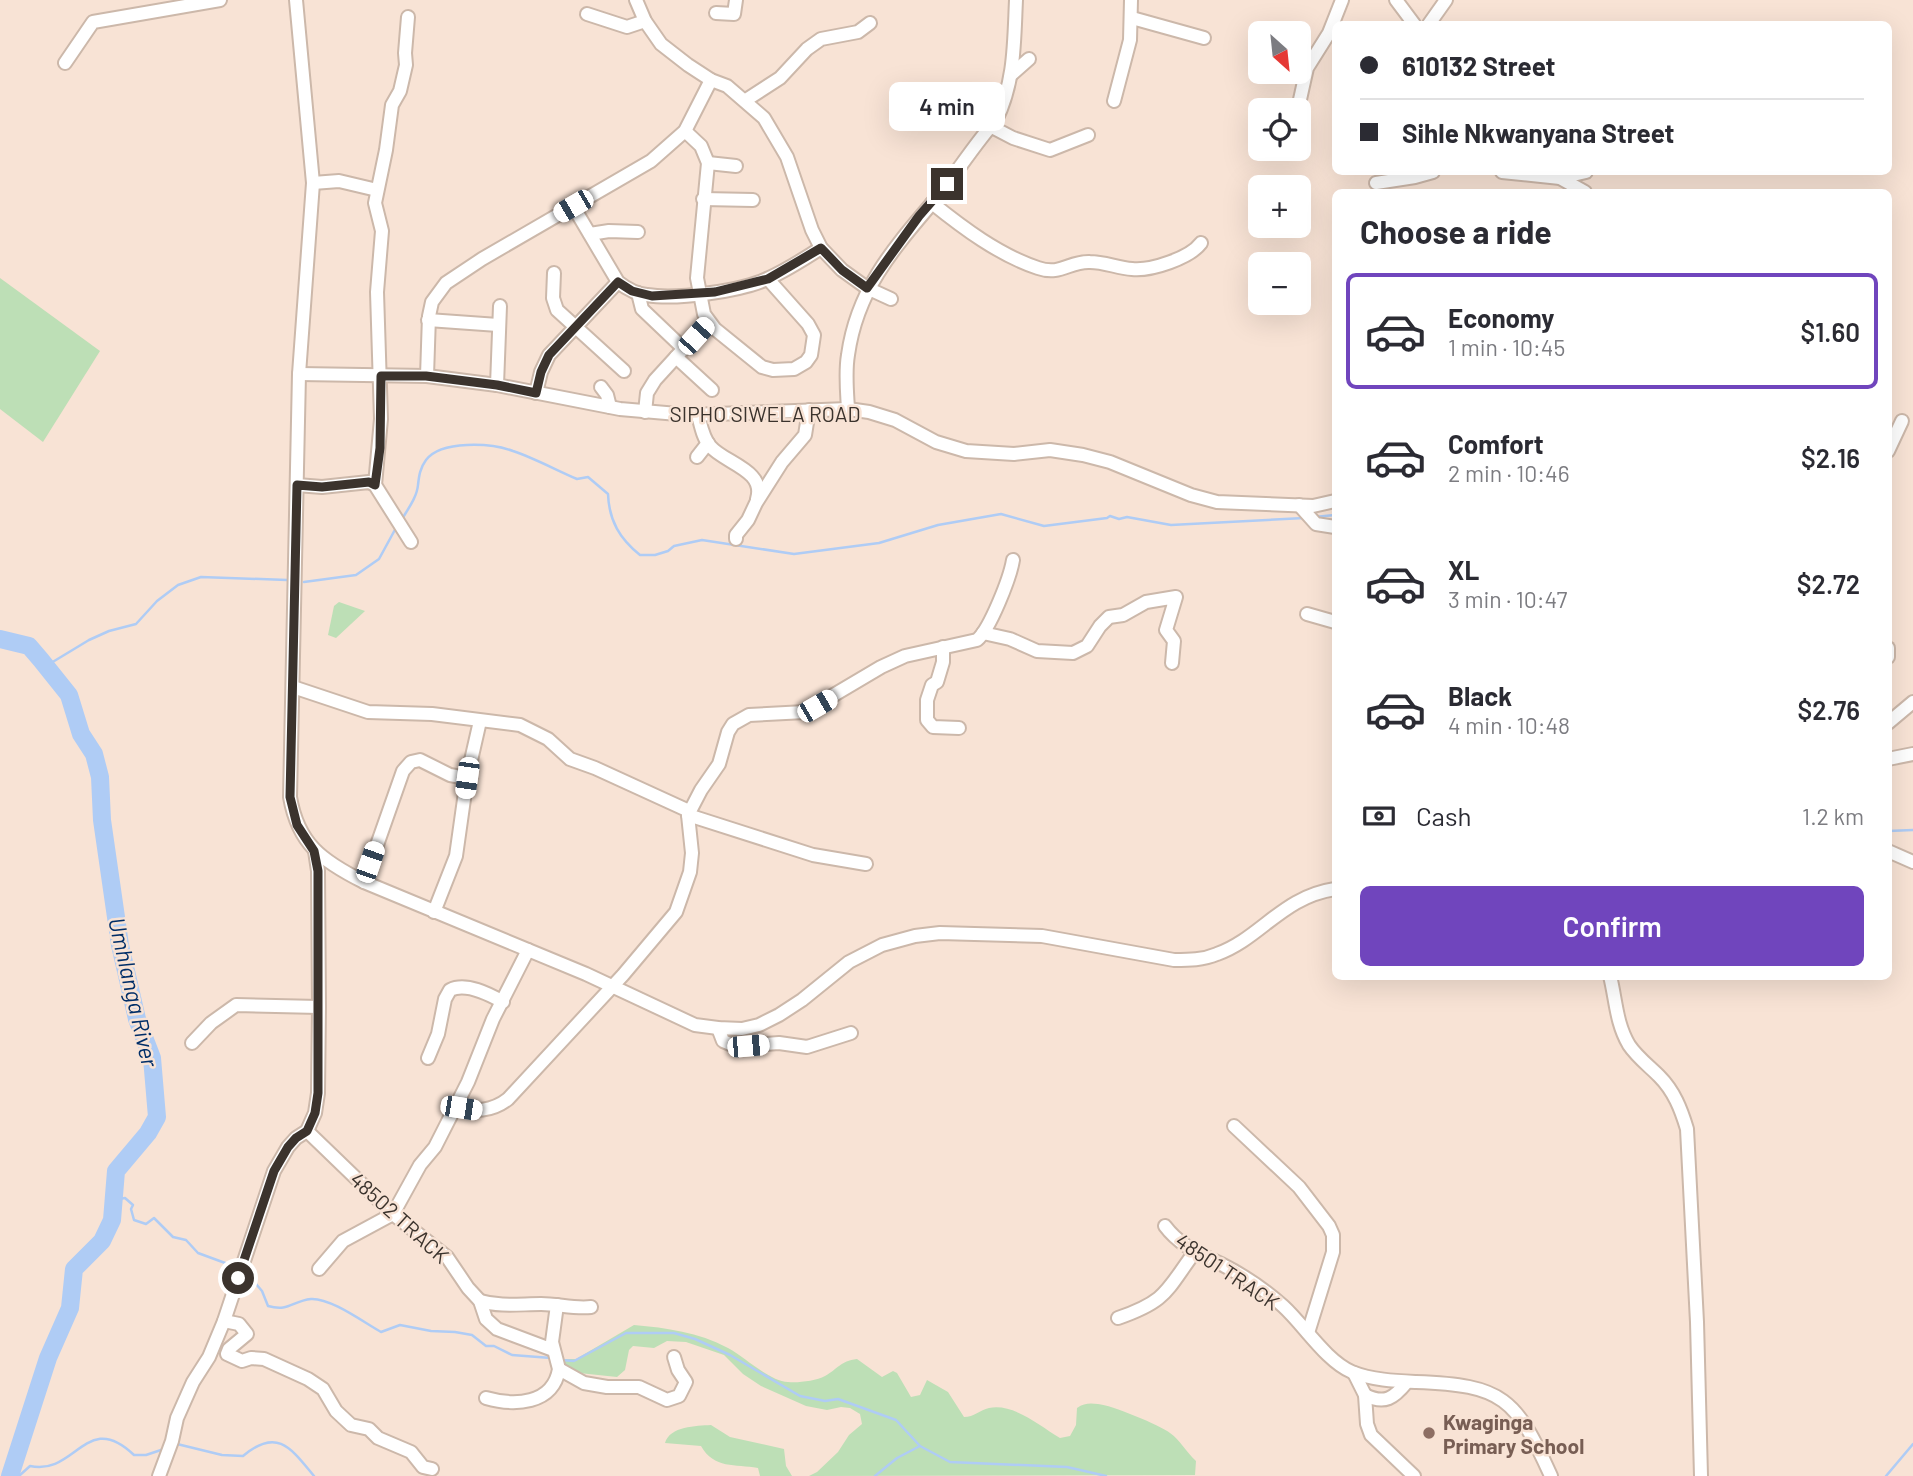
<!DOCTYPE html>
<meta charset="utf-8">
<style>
:root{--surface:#fff;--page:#f2f2f3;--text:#2b2b33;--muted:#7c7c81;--line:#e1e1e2;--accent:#7045bd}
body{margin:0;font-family:Barlow,sans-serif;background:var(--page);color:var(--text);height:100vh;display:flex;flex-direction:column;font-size:26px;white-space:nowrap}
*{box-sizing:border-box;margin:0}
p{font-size:23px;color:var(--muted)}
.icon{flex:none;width:38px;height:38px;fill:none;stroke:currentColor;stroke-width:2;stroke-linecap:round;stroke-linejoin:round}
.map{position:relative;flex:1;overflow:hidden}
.sheet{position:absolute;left:1332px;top:189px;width:560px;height:791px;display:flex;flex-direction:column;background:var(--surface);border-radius:10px;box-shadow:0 7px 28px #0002}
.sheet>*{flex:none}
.hud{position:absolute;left:1332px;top:21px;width:560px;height:154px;border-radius:10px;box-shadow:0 7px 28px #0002;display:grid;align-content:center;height:154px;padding:0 28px;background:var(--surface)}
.needle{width:46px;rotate:153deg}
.controls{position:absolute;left:1248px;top:21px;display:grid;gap:14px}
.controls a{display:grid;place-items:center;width:63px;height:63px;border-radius:10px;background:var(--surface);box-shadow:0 7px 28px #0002;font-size:35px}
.end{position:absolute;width:32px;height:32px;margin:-16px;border:9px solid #3b332d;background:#fff;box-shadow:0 0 0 4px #fff}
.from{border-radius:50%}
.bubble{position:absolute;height:49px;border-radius:10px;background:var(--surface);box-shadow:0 7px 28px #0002;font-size:23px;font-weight:600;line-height:49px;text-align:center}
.car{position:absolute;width:21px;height:42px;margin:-21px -10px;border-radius:9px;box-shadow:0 0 5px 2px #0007;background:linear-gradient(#fff 24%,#345 0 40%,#fff 0 76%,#345 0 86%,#fff 0)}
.hud b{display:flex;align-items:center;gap:24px;height:66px;font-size:26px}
.hud b+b{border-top:2px solid var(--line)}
.hud i{width:18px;height:18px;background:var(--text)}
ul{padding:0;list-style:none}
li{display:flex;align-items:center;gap:21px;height:116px;margin:0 14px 10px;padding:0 14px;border:4px solid transparent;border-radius:10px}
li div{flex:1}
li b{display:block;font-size:26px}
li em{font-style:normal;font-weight:600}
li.on{border-color:var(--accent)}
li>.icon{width:63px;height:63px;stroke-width:1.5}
h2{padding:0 28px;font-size:32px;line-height:84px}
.pay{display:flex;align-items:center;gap:18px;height:77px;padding:0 28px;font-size:26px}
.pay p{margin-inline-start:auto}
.primary-button{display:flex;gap:14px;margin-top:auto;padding:14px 28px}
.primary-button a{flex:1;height:80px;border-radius:10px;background:var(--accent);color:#fff;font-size:28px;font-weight:600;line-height:80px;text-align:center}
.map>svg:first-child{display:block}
.green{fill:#bddfb6}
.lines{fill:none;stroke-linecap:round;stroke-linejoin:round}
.stream{stroke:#afccf5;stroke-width:2.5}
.river{stroke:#afccf5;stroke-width:18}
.minor-casing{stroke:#ccb8aa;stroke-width:16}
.minor{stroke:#fff;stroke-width:12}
.route{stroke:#3b332d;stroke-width:9}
.education-dot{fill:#8d6e63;stroke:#f8e3d5;stroke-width:2.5}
.labels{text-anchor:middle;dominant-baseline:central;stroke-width:5;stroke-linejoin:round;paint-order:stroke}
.street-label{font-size:21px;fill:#3b332d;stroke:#f8e3d5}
.education-label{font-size:21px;font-weight:bold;fill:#785e54;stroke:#f8e3d5;text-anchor:start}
.water-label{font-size:23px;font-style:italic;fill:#002e68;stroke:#f8e3d5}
</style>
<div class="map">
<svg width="1913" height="1476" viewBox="0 0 1913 1476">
<rect width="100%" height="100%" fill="#f8e3d5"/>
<g class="green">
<polygon points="0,278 100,351 43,442 0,409"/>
<polygon points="339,602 365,611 336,638 328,635 334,606"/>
<path d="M634 1325C667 1328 698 1332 728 1348 745 1357 769 1381 788 1382 798 1383 816 1381 825 1376 838 1369 840 1361 857 1359L882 1377 893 1371 897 1373 911 1397 920 1395 927 1380 948 1392 964 1417C974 1417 980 1410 989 1408 1014 1403 1040 1426 1060 1438L1070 1436 1076 1425 1077 1408C1084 1403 1090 1403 1098 1404 1111 1405 1160 1425 1170 1433 1180 1440 1186 1452 1196 1461L1195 1475 809 1476 817 1472 838 1452 849 1435 862 1424 860 1414 850 1408 841 1407 827 1410 806 1406 761 1386 743 1374 724 1355 686 1342 667 1341 654 1348 633 1346 629 1350 625 1370 617 1377 579 1373 563 1366 564 1359H576Z"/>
<path d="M711 1425 730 1437 784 1449 786 1466 792 1476H760L758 1468C735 1464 714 1469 701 1446L665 1443C670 1426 696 1426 711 1425Z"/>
</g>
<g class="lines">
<g class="stream">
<polyline points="1314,517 1335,515"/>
<path d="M402 519C408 509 417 497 418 485 419 476 420 468 426 460 441 440 491 443 513 451 534 458 556 470 577 479L588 477 608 494C609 521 620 539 640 555H655L668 551 674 546 702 540 794 554 879 543 938 525 1001 514 1044 526 1107 518 1110 516 1119 519 1127 517 1171 525 1304 518"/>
<polyline points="304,582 356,575 379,559 397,526"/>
<polyline points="46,666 89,640 109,631 136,624 157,601 178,585 201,577 287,580"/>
<polyline points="1888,831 1913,830"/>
<polyline points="113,1200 125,1198 133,1205 131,1209 134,1220 146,1224 154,1218 173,1237 186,1240 198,1253 236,1267"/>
<path d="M245 1271 262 1291 268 1306C289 1312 292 1301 311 1299 331 1298 363 1322 381 1332L400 1325 431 1331 455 1332 472 1335 486 1346H494L512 1355 551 1358"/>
<polyline points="561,1360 574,1361 626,1333 674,1333 695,1339 730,1355 800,1396 825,1401 838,1399 896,1420 920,1446 950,1462 1067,1467 1106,1476"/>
<path d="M177 1444 222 1455 243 1456C277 1427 291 1448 314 1476"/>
<path d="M19 1476 30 1466C76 1476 86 1409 134 1455H146L164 1449"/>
<polyline points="875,1476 897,1458 920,1446"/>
<polyline points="1886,1476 1913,1444"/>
</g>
<polyline class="river" points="0,639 29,646 41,660 69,695 81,734 94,754 100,777 102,820 120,945 137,1019 152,1058 157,1117 148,1133 116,1171 112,1220 102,1241 74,1269 70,1308 48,1358 10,1476"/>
<defs>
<g id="minor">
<path d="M296 0 313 183 299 374 290 797C298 844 322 861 364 882L586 974 695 1025 718 1028 742 1029 759 1025 779 1015 802 1000 849 962 882 945 915 936 940 933 1042 936 1174 960C1189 960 1203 960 1217 954 1261 938 1282 897 1335 889"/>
<polyline points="636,0 645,21 661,44 688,65 711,80 727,86 764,118 787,157 812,230 821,248 842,270 867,288 891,299"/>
<polyline points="1396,0 1414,24"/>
<polyline points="716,13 734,14 736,0"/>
<polyline points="587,14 627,27 645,21"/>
<polyline points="1132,18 1204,38"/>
<polyline points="1429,24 1446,0"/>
<polyline points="65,63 93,22 220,0"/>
<polyline points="1012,74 1029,59"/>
<polyline points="746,100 780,78 807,49 821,39 858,32 870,23"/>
<polyline points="1114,101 1130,40 1131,0"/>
<polyline points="1295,110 1299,104 1307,68 1329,33 1342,0"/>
<polyline points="990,126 1013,138 1050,150 1088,135"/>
<polyline points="685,131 701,146 708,163 697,278 704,314 715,329 762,367 773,370 794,369 806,362 811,355 814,335 808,324 768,279"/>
<polyline points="708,163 736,166"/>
<polyline points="1502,172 1560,178 1585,192"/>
<polyline points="1560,178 1586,172"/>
<polyline points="313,183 339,181 377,190"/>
<polyline points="1376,183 1415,177 1433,172"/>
<polyline points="703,199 753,200"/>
<path d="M932 203C963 228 999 255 1038 268 1061 276 1069 261 1090 262 1104 262 1118 268 1132 269 1151 271 1190 258 1201 243"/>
<path d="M573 206 618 282C627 289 636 294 647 295 676 300 743 291 769 278 787 270 804 259 821 248"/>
<polyline points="590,234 609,231 638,232"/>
<polyline points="554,273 553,298 557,310 624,371"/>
<polyline points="638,293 642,309 684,349"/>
<polyline points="428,320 498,325"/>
<polyline points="676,357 712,390"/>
<polyline points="299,374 427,376 497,385 620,409 689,415 848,409 869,412 895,420 936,442 966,451 1014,454 1050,450 1083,455 1110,462 1191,495 1217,502 1313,506 1335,501"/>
<polyline points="427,376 429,316 432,302 446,283 482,259 651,161 685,131 711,80"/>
<polyline points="497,385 500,306"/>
<polyline points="601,387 607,395 610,407"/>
<polyline points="536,393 541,372 549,355 618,282"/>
<path d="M848 409C847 391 845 372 848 355 857 290 893 249 933 202 955 176 973 146 996 120 1015 82 1014 42 1016 0"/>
<polyline points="645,412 647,393 655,380 708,322"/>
<path d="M698 415C701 426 703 438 710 446 724 463 766 470 757 499"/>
<polyline points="1888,451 1902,421"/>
<polyline points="697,457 708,443"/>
<polyline points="297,485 322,487 369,482 375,485 411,542"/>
<polyline points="375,485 381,419 377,292 382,231 375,203 386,150 392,105 400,91 406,65 405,53 408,17"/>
<polyline points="1299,505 1316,524 1335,527"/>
<polyline points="736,539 736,535 748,520 756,503 782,462 805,435 809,410"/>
<polyline points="1307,614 1335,622"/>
<polyline points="983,633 1010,639 1037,651 1073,653 1087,646 1100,626 1109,617 1123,615 1146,602 1176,597 1166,630 1174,641 1172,663"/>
<polyline points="943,647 943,662 937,682 932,685 927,700 927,720 933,727 959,728"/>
<polyline points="1888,648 1888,657"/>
<polyline points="293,687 368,712 432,714 520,725 548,739 570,759 595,768 689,811"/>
<polyline points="1888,723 1913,702"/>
<polyline points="1888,759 1913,754"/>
<polyline points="688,815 813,855 866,864"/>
<polyline points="1888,851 1913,862"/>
<polyline points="364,882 403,771 411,762 420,760 450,775 467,778"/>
<polyline points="434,912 456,856 467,778 480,721"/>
<path d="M1610 976C1616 1000 1616 1023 1629 1045 1637 1057 1649 1066 1659 1076 1674 1091 1681 1109 1687 1129L1697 1322 1701 1476"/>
<polyline points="718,1028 723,1041 735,1046 779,1043 807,1047 851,1033"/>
<polyline points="192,1043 211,1023 236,1005 319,1007"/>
<path d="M428 1058 438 1034 445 999 450 990C466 982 489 994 503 1002"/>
<path d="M456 1106C473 1113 493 1111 508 1099L623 975 676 912 690 872 692 853 688 815 701 790 719 764 728 732 733 724 749 715 805 712 881 667 905 656 977 640C990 629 1010 578 1013 560"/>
<polyline points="1234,1126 1299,1187 1329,1226 1333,1235 1333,1252 1308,1333"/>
<polyline points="307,1131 393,1214 447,1257 468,1288 480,1301 486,1319 497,1329 553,1350"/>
<path d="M1165 1226C1180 1246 1199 1253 1221 1264 1243 1275 1265 1290 1283 1306 1304 1325 1326 1361 1352 1372 1372 1380 1395 1381 1416 1382 1503 1385 1516 1398 1551 1476"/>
<polyline points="319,1269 343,1241 393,1214 420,1165 435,1147 468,1082 493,1019 528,950"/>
<path d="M480 1301C500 1307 520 1304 541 1304 558 1304 574 1309 591 1307"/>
<path d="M1118 1318C1167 1301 1166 1291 1194 1253"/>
<polyline points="224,1321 239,1324 247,1334 229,1349 227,1354 242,1361 251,1358 264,1359 308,1379 323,1389 336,1411 351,1425 369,1429 378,1438 411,1452 423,1467 432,1469"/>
<polyline points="559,1369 584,1383 607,1387 639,1387 667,1400 679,1396 686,1382 678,1370 674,1357"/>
<polyline points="1354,1373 1365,1395 1367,1424 1371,1435 1414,1476"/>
<path d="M1365 1395C1385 1405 1394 1398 1407 1382"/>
<path d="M486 1398C514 1406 553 1405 559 1369L552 1342 557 1305"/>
<polyline points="159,1476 172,1441 177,1418 193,1382 209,1357 224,1321 274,1171 288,1147 296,1138 307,1131 315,1113 318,1093 319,1007 318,871 315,851"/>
</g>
</defs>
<use href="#minor" class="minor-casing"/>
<use href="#minor" class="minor"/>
</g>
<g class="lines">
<polyline class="route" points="238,1278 274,1171 288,1147 296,1138 307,1131 315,1113 318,1093 318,871 314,851 297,825 290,797 297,485 322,487 369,482 375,485 380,448 381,376 426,376 497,385 536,393 541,372 549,355 618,282 632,291 652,296 715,292 768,279 821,248 842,270 867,288 919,216 947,184"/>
</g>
<circle class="education-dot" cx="1429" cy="1433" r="7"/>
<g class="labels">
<g class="street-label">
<text x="765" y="413">SIPHO SIWELA ROAD</text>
<text transform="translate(400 1217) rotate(42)">48502 TRACK</text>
<text transform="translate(1228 1271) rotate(34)">48501 TRACK</text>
</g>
<g class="education-label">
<text x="1443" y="1421">Kwaginga<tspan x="1443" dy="24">Primary School</tspan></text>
</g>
<g class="water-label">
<text transform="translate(134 992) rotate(77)">Umhlanga River</text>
</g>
</g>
</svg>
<div class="controls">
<a><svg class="needle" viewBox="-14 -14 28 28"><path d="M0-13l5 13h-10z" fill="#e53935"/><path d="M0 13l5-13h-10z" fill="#7c7c81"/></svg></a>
<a><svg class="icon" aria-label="locate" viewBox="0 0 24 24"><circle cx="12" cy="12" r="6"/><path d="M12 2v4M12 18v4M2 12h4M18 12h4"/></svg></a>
<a>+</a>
<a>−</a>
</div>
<i class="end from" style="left:238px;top:1278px"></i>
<i class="end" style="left:947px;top:184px"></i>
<div class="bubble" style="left:889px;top:82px;width:116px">4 min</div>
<i class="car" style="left:573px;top:206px;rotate:240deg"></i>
<i class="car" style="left:696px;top:336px;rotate:42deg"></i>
<i class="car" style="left:817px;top:706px;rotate:60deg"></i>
<i class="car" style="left:467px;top:778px;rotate:188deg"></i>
<i class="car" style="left:370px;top:862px;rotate:19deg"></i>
<i class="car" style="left:748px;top:1046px;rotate:85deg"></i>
<i class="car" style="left:461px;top:1108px;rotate:99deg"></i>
<div class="hud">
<b><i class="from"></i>610132 Street</b>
<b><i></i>Sihle Nkwanyana Street</b>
</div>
<section class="sheet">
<h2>Choose a ride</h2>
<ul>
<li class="on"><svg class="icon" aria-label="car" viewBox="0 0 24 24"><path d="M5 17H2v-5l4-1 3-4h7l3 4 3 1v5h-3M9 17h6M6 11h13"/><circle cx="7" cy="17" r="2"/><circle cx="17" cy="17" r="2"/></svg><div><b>Economy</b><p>1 min · 10:45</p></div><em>$1.60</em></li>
<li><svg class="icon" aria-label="car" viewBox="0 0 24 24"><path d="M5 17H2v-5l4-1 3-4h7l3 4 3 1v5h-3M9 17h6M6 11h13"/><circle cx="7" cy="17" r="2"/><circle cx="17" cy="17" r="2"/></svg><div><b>Comfort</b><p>2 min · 10:46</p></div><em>$2.16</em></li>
<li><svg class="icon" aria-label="car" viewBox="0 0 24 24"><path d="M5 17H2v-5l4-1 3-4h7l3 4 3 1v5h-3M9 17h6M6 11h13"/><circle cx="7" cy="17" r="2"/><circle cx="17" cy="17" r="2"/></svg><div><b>XL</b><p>3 min · 10:47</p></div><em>$2.72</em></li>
<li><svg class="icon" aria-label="car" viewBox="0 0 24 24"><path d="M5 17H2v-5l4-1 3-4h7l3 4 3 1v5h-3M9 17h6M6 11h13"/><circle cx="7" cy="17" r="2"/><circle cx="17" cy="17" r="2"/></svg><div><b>Black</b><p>4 min · 10:48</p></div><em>$2.76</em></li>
</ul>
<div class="pay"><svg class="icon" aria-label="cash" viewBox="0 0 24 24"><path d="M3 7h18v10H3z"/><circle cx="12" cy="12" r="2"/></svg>Cash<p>1.2 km</p></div>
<div class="primary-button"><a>Confirm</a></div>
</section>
</div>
